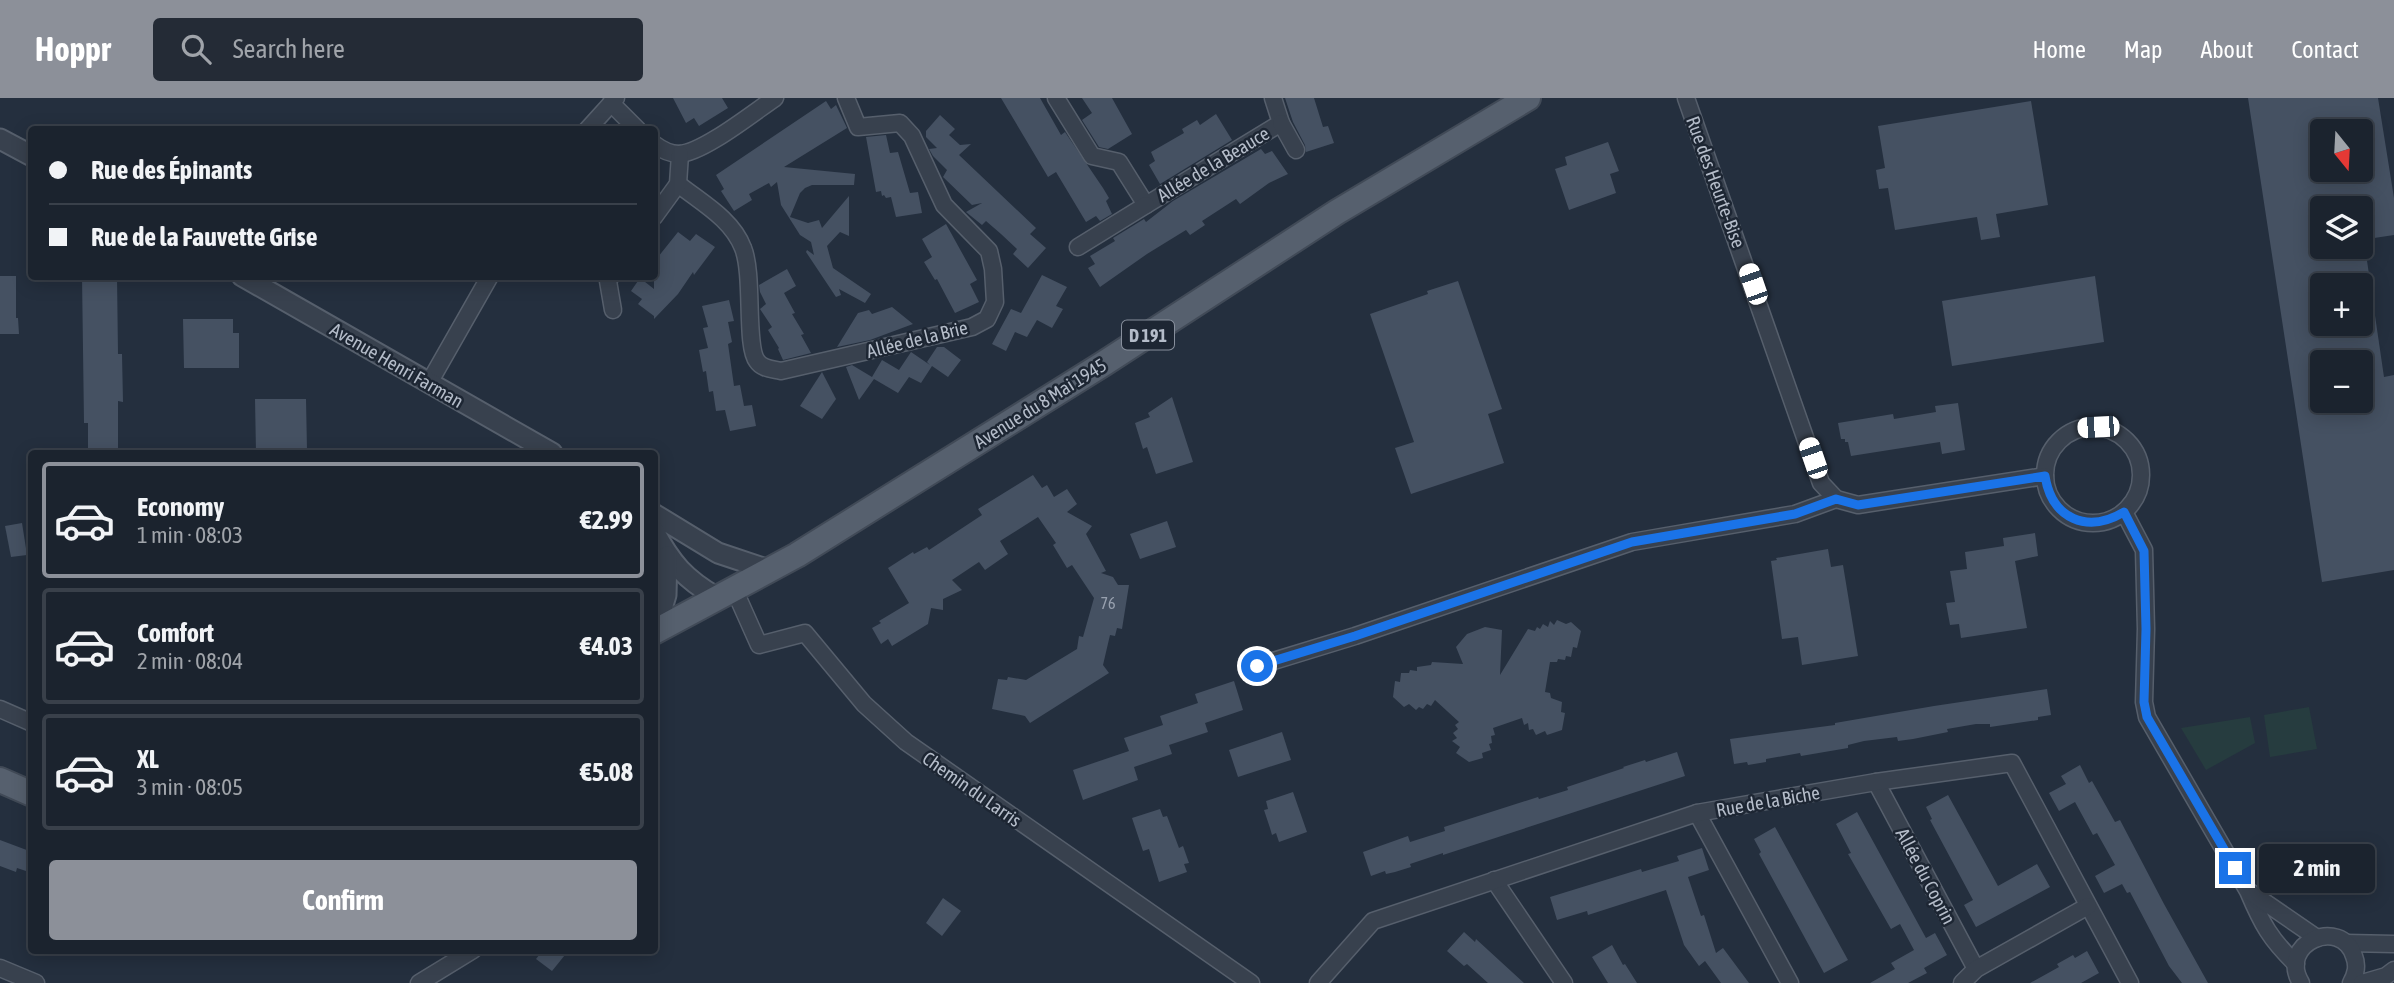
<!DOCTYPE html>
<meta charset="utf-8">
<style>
:root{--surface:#1b232e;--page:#242b36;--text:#f1f3f6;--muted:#a0a4aa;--line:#39404a;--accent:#8c9099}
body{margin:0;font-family:"Asap Condensed",sans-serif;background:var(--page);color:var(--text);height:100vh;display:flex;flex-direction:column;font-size:26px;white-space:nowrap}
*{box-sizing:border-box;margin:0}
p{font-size:23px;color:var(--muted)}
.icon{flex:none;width:38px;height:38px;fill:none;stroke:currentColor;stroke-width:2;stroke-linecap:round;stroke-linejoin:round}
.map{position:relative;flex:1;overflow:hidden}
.side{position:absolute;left:28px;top:352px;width:630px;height:504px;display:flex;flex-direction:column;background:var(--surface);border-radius:7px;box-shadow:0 4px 18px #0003,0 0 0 2px var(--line)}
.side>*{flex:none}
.hud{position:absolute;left:28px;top:28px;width:630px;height:154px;border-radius:7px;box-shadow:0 4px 18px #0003,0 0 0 2px var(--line);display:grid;align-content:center;height:154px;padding:0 21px;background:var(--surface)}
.needle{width:46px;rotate:162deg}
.buttons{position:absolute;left:2310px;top:21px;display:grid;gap:14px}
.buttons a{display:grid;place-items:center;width:63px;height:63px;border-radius:7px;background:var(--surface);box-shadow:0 4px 18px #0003,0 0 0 2px var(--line);font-size:35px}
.end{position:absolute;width:32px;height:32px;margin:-16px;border:9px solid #1a73e8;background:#fff;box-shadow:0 0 0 4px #fff}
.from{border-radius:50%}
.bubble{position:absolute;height:49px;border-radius:7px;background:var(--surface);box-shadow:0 4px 18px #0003,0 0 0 2px var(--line);font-size:23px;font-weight:700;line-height:49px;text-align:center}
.car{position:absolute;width:21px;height:42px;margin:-21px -10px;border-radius:9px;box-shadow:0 0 5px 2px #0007;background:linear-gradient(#fff 24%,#345 0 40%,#fff 0 76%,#345 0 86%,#fff 0)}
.hud b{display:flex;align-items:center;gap:24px;height:66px;font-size:26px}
.hud b+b{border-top:2px solid var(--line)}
.hud i{width:18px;height:18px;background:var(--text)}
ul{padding:12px 0 0;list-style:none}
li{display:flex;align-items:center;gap:21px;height:116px;margin:0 14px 10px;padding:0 7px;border:4px solid var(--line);border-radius:7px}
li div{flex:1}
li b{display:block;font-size:26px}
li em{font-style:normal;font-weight:700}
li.on{border-color:var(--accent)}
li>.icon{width:63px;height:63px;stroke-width:1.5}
.action{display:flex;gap:14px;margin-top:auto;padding:14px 21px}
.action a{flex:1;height:80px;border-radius:7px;background:var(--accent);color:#fff;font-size:28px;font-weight:700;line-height:80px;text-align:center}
header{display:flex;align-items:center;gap:42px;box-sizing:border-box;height:98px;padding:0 35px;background:var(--accent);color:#fff}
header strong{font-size:33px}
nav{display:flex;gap:38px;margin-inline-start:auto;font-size:24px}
.search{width:490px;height:63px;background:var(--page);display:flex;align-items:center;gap:18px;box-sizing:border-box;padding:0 24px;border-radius:7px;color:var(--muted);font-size:26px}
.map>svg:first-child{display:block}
.green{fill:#263c3f}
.building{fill:#455162;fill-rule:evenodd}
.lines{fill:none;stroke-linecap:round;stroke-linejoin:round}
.minor-casing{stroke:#565f6c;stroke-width:19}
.tertiary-casing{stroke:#565f6c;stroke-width:23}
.primary-casing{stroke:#414a57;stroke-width:28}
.minor{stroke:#38414e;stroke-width:16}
.tertiary{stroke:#38414e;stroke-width:19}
.primary{stroke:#56606e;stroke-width:24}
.route{stroke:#1a73e8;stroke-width:9}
.labels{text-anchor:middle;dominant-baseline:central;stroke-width:5;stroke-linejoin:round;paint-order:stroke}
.number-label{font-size:16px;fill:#98a1af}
.shield{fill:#1d2633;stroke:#878f9c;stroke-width:2}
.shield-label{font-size:18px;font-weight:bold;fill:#b4bcc9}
.street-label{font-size:19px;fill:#b4bcc9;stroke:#1d2633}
</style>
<header>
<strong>Hoppr</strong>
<div class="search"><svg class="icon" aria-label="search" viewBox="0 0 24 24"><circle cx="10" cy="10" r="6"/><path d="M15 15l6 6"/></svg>Search here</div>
<nav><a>Home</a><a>Map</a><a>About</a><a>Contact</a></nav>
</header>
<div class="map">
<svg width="2394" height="885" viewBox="0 0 2394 885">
<rect width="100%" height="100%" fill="#242f3e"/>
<g class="green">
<polygon points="2309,609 2317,651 2270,659 2264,617"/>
<polygon points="2250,619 2255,645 2206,672 2181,630"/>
</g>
<g class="building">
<polygon points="673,0 722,0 728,10 699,28 694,20 686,25"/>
<polygon points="1001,0 1040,0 1061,37 1065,34 1103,90 1109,100 1106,103 1112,116 1100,123 1096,118 1086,124 1056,74 1048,79"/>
<polygon points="1082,0 1112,0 1132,36 1108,51 1099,49 1082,22 1092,15"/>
<polygon points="1285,0 1314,0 1323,29 1328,28 1334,45 1306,54 1305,47 1293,24"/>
<path d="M2248 0H2378L2394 100V137L2361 142V110H2322V149H2365L2384 279 2394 277V472L2322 484ZM2322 33H2361V72H2322ZM2322 187H2361V226H2322ZM2322 264H2361V303H2322Z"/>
<polygon points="826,3 831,11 836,7 847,30 784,69 855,76 854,87 812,87 805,90 800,95 790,119 808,125 819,122 822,130 849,98 849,138 840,134 827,148 833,170 871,196 865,205 839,191 841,197 836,199 806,154 807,152 814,157 811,144 800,137 781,107 777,84 771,89 769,85 749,96 752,102 734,113 721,93 724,91 716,77"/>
<polygon points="2031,3 2048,107 1996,116 2000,139 1981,142 1977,119 1895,132 1888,90 1879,91 1876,72 1885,70 1878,28"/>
<polygon points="1216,16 1232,42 1160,86 1149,67 1155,63 1151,54 1184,35 1182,31 1197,22 1200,27"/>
<polygon points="940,17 955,31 949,37 960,47 971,46 959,57 1036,130 1030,136 1046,150 1028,170 1013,156 1017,151 1001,136 986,123 982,127 966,114 982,105 972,107 943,79 947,72 933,58 929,51 937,50 926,39 926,33"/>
<polygon points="886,37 890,55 898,54 910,95 918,94 922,115 896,119 891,99 886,100 884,97 882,98 881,93 876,94 866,39"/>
<polygon points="1608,44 1619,73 1610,76 1616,95 1569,112 1555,71 1567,67 1565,59"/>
<polygon points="1261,51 1265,56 1272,53 1288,76 1269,85 1240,106 1236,101 1202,123 1205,127 1190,137 1186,132 1147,156 1100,189 1088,170 1095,166 1090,158 1115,143 1113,140 1144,121 1146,124 1173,103"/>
<polygon points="946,126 977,182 970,186 979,204 955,215 937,181 935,182 924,164 932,159 922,141"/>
<polygon points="678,134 690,143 696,136 715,149 694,177 693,174 678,196 654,221 654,218 638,206 642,201 631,193 640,180 654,191 654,164"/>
<polygon points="787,171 796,188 784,195 795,215 792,216 804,236 801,237 811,255 783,262 778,251 779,250 768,232 772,229 760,211 766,206 760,194 759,187"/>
<polygon points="1042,177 1067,189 1056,208 1063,211 1052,230 1037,222 1027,239 1015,234 1006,253 992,246 1011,211 1021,215"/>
<polygon points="0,178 16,178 16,220 18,220 19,236 0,236"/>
<polygon points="82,178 117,178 118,256 122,256 123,304 118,303 118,355 88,355 88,325 84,325"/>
<polygon points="2095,178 2104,244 1952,268 1942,203"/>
<polygon points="1458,183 1502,311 1488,316 1504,365 1411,396 1395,350 1414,344 1370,216 1428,196 1427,193"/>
<polygon points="729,202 734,223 728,224 732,244 728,246 734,288 740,287 744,308 752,307 756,328 730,333 725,312 716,313 713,293 709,294 706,273 703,274 699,252 708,250 703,230 708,229 702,208"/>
<polygon points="892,209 913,226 870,242 837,249 858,215 869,212 872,216"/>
<polygon points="183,221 233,221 233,235 239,235 239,270 184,270"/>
<polygon points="937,249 944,249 961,262 948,279 932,268 921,285 909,279 898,295 874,281 859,302 846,269 852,267 872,279 882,262 899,272 911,254 930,267 927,264"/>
<polygon points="822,274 836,301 822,321 800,308"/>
<polygon points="1172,299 1193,364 1156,376 1147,349 1143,351 1135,325 1150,319 1148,315"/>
<polygon points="255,301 306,301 307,352 290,351 290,355 256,355"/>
<polygon points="1958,305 1965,352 1942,356 1940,344 1851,358 1848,344 1845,344 1845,341 1841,341 1838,325 1893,316 1894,321 1936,314 1935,308"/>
<polygon points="1033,377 1042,390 1047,387 1054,399 1067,391 1077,406 1067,414 1092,428 1086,436 1106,473 1101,475 1113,479 1118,487 1129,487 1122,531 1117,530 1115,538 1110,537 1103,567 1109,575 1030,625 1025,618 992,611 998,581 1007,582 1008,579 1026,582 1077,551 1079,538 1083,539 1094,500 1072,467 1067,470 1053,447 1056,445 1038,419 1000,443 1008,456 985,472 979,464 952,482 962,492 943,501 943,512 931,510 928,526 892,548 888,541 881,546 872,530 881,525 879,523 909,505 888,470 913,454 914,456 927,449 929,452 982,417 978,411"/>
<polygon points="1167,423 1176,449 1140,461 1130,436"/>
<polygon points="22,425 27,457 11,459 5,428"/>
<polygon points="2035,435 2038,458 2015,463 2027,530 1961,540 1959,526 1950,527 1946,505 1955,504 1950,473 1967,471 1965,454 2004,448 2003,440"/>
<polygon points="1828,451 1831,469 1843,467 1858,558 1802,567 1798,539 1782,541 1771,463 1777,462 1776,460"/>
<polygon points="1557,522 1566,526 1571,524 1581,533 1577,550 1573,549 1571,559 1566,558 1565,562 1558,561 1557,564 1550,564 1545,594 1550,595 1551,600 1562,604 1561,614 1565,615 1562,632 1547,637 1545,633 1536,637 1533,631 1529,632 1528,625 1524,627 1522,620 1493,630 1495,637 1491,638 1492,645 1489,646 1491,652 1482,655 1483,660 1469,664 1456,655 1460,649 1452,643 1457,640 1453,635 1458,631 1455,627 1459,624 1435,602 1431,608 1427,606 1423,611 1419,609 1416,612 1409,606 1404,609 1393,599 1395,583 1400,584 1401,575 1409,575 1410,572 1417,573 1417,569 1431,567 1432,564 1463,566 1456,549 1467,536 1485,529 1502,532 1500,577 1528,531 1535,533 1537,529 1540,531 1543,526 1548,529 1550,523 1554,527"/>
<polygon points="1234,583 1243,612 1205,625 1208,634 1169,647 1172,656 1134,669 1138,682 1083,702 1073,672 1129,653 1124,640 1163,627 1160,618 1198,605 1195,596"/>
<polygon points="2047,591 2051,617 2038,619 2038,622 1990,629 1990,626 1976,626 1947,631 1948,634 1913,641 1898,643 1897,639 1864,643 1848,647 1848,650 1801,658 1800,655 1766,661 1766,664 1748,667 1747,664 1734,666 1730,641 1835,627 1835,625 1934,608"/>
<polygon points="1282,634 1291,662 1238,679 1229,652"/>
<polygon points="1677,654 1685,678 1443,757 1443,755 1410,766 1411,769 1395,774 1386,776 1385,773 1371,778 1363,754 1408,738 1410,744 1445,733 1444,729 1538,699 1539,701 1568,692 1567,689 1624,670 1623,669 1645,662 1646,664"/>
<polygon points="2080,667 2089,685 2092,683 2115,724 2120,722 2164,806 2208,885 2182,885 2169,868 2130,794 2127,795 2122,786 2104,795 2095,778 2115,767 2097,735 2093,737 2075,704 2059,713 2049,695 2066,686 2061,678"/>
<polygon points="1293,694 1307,734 1279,744 1276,735 1272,737 1270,730 1264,712 1268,711 1266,703"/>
<polygon points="1948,697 1998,788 2037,766 2050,789 1976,829 1964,807 1973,802 1930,722 1932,721 1926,709"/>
<polygon points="1160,711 1163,719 1167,718 1179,750 1183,748 1189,765 1184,766 1187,774 1159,784 1149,751 1143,753 1132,720"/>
<polygon points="1857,714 1926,840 1935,835 1947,857 1924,870 1927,875 1908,885 1870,885 1895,871 1891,865 1914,852 1900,826 1891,831 1848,756 1851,755 1836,726"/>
<polygon points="1775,729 1848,862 1824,875 1759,756 1761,754 1754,741"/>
<polygon points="0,742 32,754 32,775 17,770 16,774 0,768"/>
<polygon points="1702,750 1709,772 1688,779 1701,818 1704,817 1716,855 1723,850 1749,885 1721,885 1705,863 1699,868 1684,847 1666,792 1588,817 1587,813 1557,822 1550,799 1641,771 1642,774 1679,763 1677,758"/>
<polygon points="943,800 961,813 942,838 926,825"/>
<polygon points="1464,834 1475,844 1476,841 1524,885 1488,885 1467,866 1464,868 1447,853"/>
<polygon points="1612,847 1623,867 1625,866 1637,885 1608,885 1592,859"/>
<polygon points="543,852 569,852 552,873 536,861"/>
<polygon points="2087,853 2099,875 2081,885 2030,885 2059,869 2057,866 2073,857 2075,860"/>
</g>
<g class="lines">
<defs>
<g id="minor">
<polyline points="1056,0 1092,58 1119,64 1146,107 1281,25 1273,0"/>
<polyline points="1686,0 1821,385 1836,401"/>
<polyline points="611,5 638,32"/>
<polyline points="1281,25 1296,52"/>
<polyline points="587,32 616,0"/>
<path d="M654 46C662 52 669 56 679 56 703 55 754 14 775 0"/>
<path d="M678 86C702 105 732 121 743 150 754 177 745 248 757 263 762 271 773 271 781 273L972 229 987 221 995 204 993 171 989 153 944 107 912 38 900 25 858 29 846 0"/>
<polyline points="654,119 678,86 680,56"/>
<polyline points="1078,149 1146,107"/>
<polyline points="611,178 608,183 613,212"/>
<polyline points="429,285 490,178"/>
<circle cx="2093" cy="377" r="48"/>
<path d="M2124 414 2144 452 2146 531 2144 604 2147 619 2248 793C2262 826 2270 841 2296 866"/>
<polyline points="734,491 759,547 805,535 864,606 906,644 1251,885"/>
<polyline points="1257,568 1355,538 1632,444 1795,416 1836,401 1858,407 2045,378"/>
<polyline points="0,611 32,625"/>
<polyline points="1876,684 1976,871"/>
<polyline points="1697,715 1790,885"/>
<polyline points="1494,782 1564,885"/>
<polyline points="2250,794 2317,840"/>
<polyline points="2346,845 2394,846"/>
<polyline points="0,870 36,885"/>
<polyline points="419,885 473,852"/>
<polyline points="1318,885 1373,823 1697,715 1876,684 2012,665 2130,885"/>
<polyline points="1962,885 1976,871 2088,808"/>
<path d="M2301 885C2277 845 2341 818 2354 858 2358 868 2356 876 2351 885"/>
<polyline points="2362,885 2386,878 2394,872"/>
</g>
<g id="tertiary">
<polyline points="0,41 32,58"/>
<polyline points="242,178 552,355"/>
<polyline points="654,416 718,455 769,472"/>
<path d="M654 433C671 465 685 481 716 499"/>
<polyline points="655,534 666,497 667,458"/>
</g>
<g id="primary">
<polyline points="654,534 797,457 1103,266 1337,114 1528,0"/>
<polyline points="0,682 32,696"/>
</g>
</defs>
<use href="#minor" class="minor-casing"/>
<use href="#tertiary" class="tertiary-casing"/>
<use href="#primary" class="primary-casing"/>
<use href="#minor" class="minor"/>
<use href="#tertiary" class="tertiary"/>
<use href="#primary" class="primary"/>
</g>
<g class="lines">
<path class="route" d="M1257 568 1355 538 1632 444 1795 416 1836 401 1858 407 2045 378C2052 421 2087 436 2124 414L2144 453 2146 531 2144 604 2147 619 2235 770"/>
</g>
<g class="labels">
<g class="number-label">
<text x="1108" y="505">76</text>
</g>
<rect class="shield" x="1122" y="222.5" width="52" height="29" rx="5"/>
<g class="shield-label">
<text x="1148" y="237">D 191</text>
</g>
<g class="street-label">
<text transform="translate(1213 66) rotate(-31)">Allée de la Beauce</text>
<text transform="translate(1716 84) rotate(70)">Rue des Heurte-Bise</text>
<text transform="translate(917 241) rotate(-14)">Allée de la Brie</text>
<text transform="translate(397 267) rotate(30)">Avenue Henri Farman</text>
<text transform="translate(1040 305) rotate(-32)">Avenue du 8 Mai 1945</text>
<text transform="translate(972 691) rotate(35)">Chemin du Larris</text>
<text transform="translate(1768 703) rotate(-10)">Rue de la Biche</text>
<text transform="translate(1926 778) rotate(62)">Allée du Coprin</text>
</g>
</g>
</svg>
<div class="buttons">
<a><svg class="needle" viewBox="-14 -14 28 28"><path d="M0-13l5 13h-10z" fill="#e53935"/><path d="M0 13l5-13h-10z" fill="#a0a4aa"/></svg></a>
<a><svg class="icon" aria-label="layers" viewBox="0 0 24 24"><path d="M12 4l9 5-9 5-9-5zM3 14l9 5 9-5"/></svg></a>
<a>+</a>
<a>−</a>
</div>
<i class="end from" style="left:1257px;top:568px"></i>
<i class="end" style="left:2235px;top:770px"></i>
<div class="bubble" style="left:2259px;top:746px;width:116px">2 min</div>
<i class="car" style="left:1753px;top:186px;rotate:341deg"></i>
<i class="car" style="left:2098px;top:329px;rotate:267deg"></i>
<i class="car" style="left:1813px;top:360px;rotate:341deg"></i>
<div class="hud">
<b><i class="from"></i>Rue des Épinants</b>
<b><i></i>Rue de la Fauvette Grise</b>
</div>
<section class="side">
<ul>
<li class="on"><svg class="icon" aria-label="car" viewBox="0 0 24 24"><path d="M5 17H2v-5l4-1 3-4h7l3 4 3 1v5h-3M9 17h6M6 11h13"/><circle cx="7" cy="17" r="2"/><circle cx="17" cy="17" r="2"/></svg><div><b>Economy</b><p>1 min · 08:03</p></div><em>€2.99</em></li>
<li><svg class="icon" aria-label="car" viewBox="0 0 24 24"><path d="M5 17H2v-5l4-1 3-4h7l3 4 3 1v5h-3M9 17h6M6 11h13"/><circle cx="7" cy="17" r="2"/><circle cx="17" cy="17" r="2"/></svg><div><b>Comfort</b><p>2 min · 08:04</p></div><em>€4.03</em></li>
<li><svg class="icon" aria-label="car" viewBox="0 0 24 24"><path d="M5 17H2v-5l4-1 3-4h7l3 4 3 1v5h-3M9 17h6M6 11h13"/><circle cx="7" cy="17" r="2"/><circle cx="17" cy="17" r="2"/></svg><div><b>XL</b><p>3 min · 08:05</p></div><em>€5.08</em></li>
</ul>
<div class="action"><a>Confirm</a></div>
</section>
</div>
